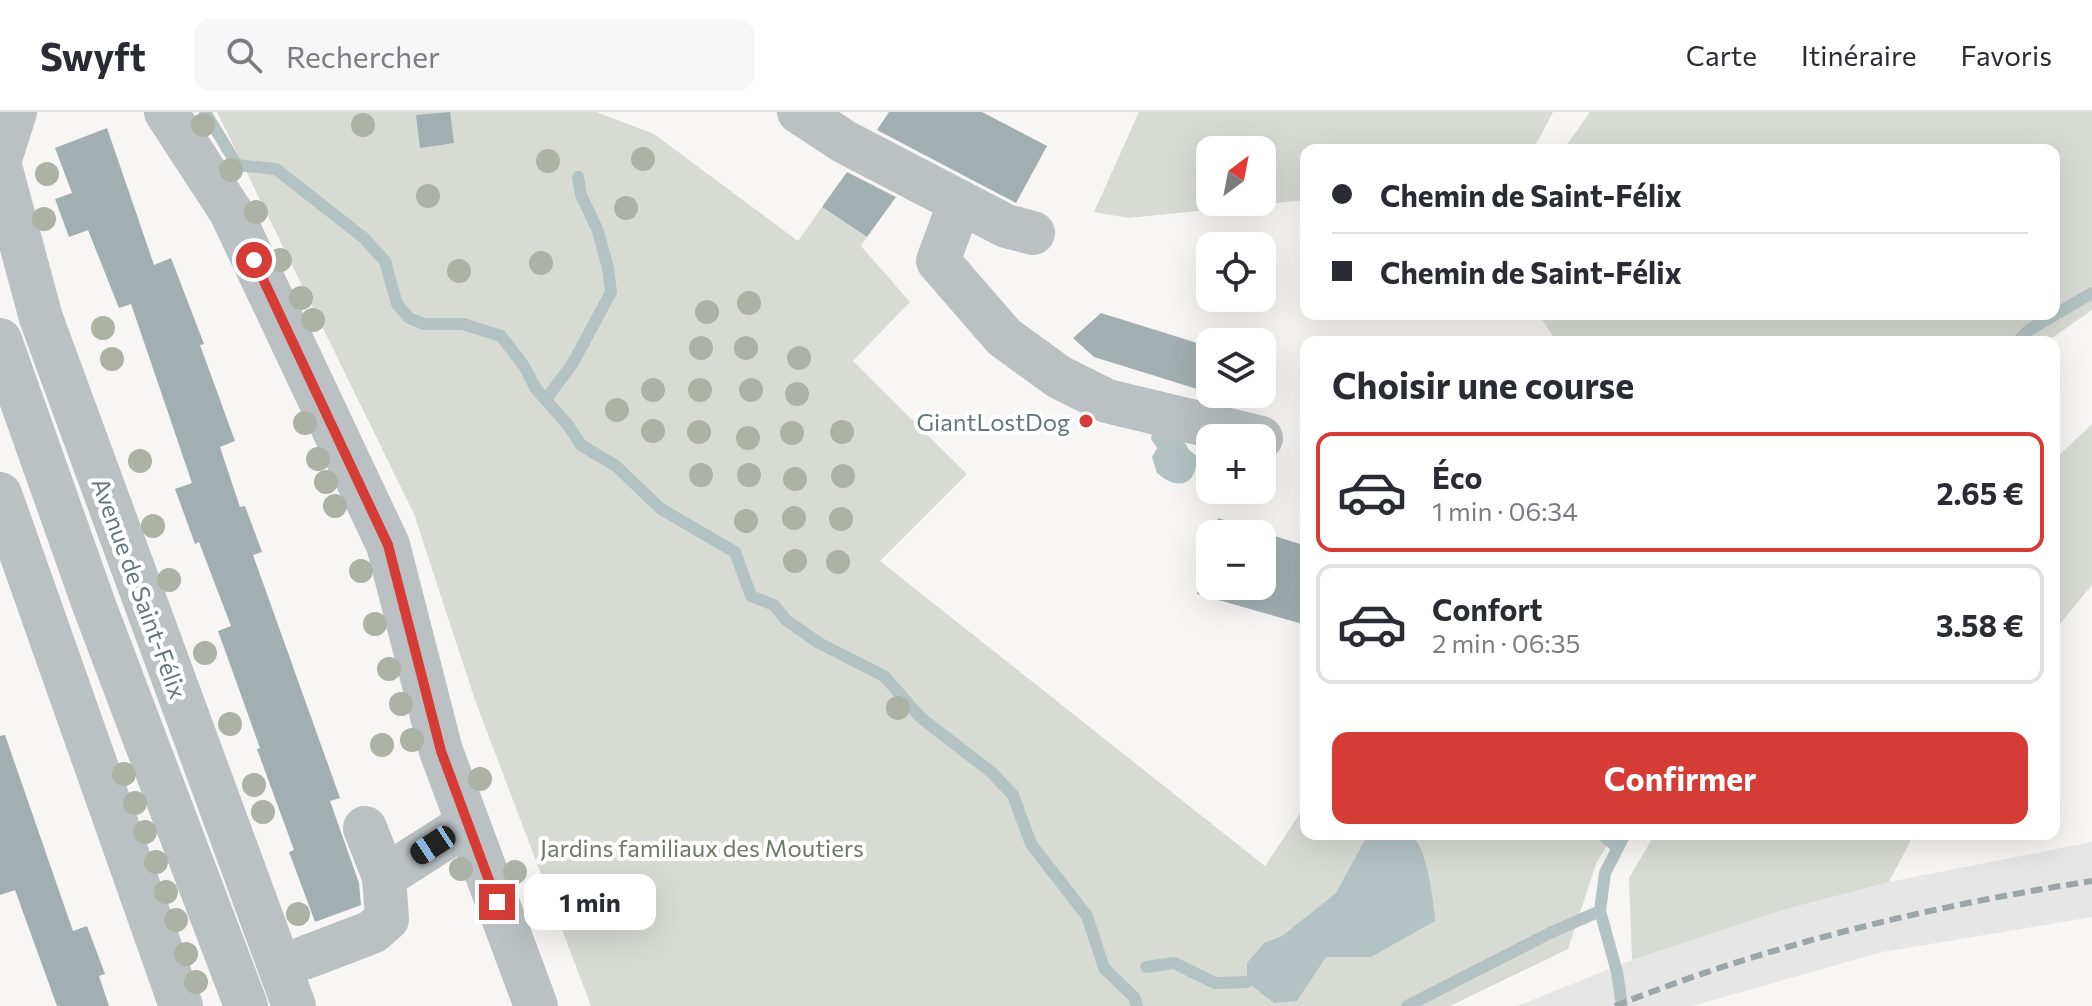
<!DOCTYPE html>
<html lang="fr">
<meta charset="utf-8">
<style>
:root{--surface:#fff;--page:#f7f7f7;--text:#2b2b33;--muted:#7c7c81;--line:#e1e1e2;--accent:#d53c36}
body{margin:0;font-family:Commissioner,sans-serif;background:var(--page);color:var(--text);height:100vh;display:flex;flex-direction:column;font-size:30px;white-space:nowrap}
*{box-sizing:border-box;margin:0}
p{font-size:26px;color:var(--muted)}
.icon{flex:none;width:44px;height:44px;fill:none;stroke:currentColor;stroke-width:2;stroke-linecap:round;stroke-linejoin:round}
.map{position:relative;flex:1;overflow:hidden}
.drawer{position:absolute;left:1300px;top:224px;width:760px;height:504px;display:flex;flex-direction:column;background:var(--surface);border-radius:16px;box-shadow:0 8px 32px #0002}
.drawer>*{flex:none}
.hud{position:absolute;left:1300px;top:32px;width:760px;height:176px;border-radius:16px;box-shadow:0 8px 32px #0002;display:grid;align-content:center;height:176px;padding:0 32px;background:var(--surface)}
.needle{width:52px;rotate:32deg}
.controls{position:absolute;left:1196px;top:24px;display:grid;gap:16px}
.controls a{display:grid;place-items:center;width:80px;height:80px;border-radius:16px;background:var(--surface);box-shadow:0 8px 32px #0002;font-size:40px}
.end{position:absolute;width:36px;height:36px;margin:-18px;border:10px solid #d53c36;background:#fff;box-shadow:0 0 0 4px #fff}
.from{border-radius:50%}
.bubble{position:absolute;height:56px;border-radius:16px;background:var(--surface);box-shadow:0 8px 32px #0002;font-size:26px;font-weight:700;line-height:56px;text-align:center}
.car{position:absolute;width:24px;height:48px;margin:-24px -12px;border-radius:10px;box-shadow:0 0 6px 2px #0007;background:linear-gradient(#222 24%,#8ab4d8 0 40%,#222 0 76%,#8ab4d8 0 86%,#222 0)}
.hud b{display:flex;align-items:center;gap:28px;height:76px;font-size:30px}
.hud b+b{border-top:2px solid var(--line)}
.hud i{width:20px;height:20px;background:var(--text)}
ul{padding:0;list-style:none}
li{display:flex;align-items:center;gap:24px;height:120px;margin:0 16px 12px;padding:0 16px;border:4px solid var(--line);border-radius:16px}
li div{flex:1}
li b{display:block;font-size:30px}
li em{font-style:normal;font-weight:700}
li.selected{border-color:var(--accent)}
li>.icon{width:72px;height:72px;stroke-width:1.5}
h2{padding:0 32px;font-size:36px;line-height:96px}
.action{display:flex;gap:16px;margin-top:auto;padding:16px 32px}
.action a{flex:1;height:92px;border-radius:16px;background:var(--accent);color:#fff;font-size:32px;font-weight:700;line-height:92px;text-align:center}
header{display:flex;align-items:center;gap:48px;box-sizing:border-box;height:112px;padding:0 40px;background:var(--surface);border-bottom:2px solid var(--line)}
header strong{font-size:38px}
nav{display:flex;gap:44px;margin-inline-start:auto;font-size:28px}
.search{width:560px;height:72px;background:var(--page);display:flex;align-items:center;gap:20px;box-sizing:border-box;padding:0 28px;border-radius:16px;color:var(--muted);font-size:30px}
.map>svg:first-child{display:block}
.built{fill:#e5e6e5}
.green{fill:#d8dbd4;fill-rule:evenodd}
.water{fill:#b3c3c3}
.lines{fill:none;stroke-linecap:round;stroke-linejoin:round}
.stream{stroke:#b3c3c3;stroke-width:12}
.building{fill:#a3aeb1}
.minor{stroke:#bbc1c3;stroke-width:44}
.rail{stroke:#9ca5a8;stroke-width:6;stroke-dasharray:12 6;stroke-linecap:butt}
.tree{fill:#acb2a6}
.route{stroke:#d53c36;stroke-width:10}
.poi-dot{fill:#d53c36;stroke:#fff;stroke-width:3}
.labels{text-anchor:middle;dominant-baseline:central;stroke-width:8;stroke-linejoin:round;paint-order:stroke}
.poi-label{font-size:24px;fill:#64777d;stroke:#fff;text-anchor:end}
.street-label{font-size:24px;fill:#64777d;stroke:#fff}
.park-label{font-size:24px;fill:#6e7a67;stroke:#fff}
</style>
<header>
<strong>Swyft</strong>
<div class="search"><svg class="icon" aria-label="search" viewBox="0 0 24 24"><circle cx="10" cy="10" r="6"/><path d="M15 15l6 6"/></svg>Rechercher</div>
<nav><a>Carte</a><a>Itinéraire</a><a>Favoris</a></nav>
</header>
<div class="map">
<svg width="2092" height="894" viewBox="0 0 2092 894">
<rect width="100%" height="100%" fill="#f7f6f4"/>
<polygon class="built" points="2092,730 2092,805 1882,840 1692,894 1517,894 1632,848 1783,798 1889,770"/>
<g class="green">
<polygon points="217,0 596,0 654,22 798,129 822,95 867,125 861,134 910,190 853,249 967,362 880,449 1265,754 1306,692 1306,722 1613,722 1596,752 1568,837 1450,894 591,894 475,588 414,402"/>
<path d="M1139 0H1553L1533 38H1306V88L1128 106 1094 100ZM1262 38V90H1210V38Z"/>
<polygon points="1590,0 2092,0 2092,198 2046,230 1557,230 1538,202 2054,202 2054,38 1563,38"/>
<polygon points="2092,312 2092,473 2054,519 2054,348"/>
<polygon points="1655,722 1914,722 1889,770 1783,798 1632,848 1629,766"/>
</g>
<g class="water">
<path d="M1152 321 1180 322 1189 338 1197 344C1197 373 1179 380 1157 361L1152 345 1157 336 1151 327Z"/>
<path d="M1372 722C1383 722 1401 719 1411 724 1427 732 1434 792 1435 809L1371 845H1326L1297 889 1274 891 1247 870V851L1264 831 1282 824 1336 781 1367 724Z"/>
</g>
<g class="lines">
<g class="stream">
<polyline points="205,0 237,53 276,57 364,126 385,149 397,192 409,206 424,212 463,212 501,224 524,254 536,277 568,313 581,333 616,354 661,397 735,440 751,484 774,493 786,508 819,531 884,564 920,605 991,660 1013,683 1031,732 1087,804 1104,856 1134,885 1137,894"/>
<polyline points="2017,230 2029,218 2092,181"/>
<polyline points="546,287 573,251 611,180 608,156 598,119 581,83 578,65"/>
<polyline points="1601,722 1616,734"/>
<polyline points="1146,855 1174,851 1215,871 1247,870"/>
<polyline points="1407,894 1552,820 1600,799"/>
<polyline points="1622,894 1617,860 1600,799 1605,761 1625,722"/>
</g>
</g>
<g class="building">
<polygon points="450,0 454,31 420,36 416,3"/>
<polygon points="889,0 982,0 1047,34 1016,91 877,18"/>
<polygon points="107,16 154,153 171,146 204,232 200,233 235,329 220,335 240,395 245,394 262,440 253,443 340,686 330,689 359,771 361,793 315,810 289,740 294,738 257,637 260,636 218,519 231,514 199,430 195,432 175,377 192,371 131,192 119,196 88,118 69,125 55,87 72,81 55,36"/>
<polygon points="847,60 896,85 867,125 822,95"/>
<polygon points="1101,201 1210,235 1210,281 1094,245 1073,226"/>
<polygon points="1218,406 1306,434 1306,513 1197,482 1210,436 1210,474 1262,474 1262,422 1214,422"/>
<polygon points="5,623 73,819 87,814 105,862 99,864 109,894 57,894 15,778 0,783 0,624"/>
</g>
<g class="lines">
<g class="minor">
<polyline points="166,0 231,100 388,433 441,639 536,894"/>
<polyline points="799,0 843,29 1006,114 1033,121"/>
<polyline points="0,47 15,0"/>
<polyline points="0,54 41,206 294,894"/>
<polyline points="960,90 938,149 1004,225 1059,265 1107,289 1261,326"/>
<polyline points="0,228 94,493 246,894"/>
<polyline points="0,382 181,894"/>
<polyline points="365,716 384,765"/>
<polyline points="304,846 372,820 387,807 384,765 467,712"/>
</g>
<path class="rail" d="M1615 894C1767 833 1930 794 2092 769"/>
</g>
<g class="tree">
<circle cx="203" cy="13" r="12"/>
<circle cx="363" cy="13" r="12"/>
<circle cx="643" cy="47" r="12"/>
<circle cx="548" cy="49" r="12"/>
<circle cx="231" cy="58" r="12"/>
<circle cx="47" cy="62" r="12"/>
<circle cx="428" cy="84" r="12"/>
<circle cx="626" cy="96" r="12"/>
<circle cx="256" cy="100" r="12"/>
<circle cx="44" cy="107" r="12"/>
<circle cx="280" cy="148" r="12"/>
<circle cx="541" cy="151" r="12"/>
<circle cx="459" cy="159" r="12"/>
<circle cx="301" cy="186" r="12"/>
<circle cx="749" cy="191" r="12"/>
<circle cx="707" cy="200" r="12"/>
<circle cx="313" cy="208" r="12"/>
<circle cx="103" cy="216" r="12"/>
<circle cx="701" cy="236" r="12"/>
<circle cx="746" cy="236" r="12"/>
<circle cx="799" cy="246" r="12"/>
<circle cx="112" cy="247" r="12"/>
<circle cx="653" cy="278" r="12"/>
<circle cx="700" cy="278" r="12"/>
<circle cx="751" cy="278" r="12"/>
<circle cx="797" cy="282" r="12"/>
<circle cx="617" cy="298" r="12"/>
<circle cx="305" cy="311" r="12"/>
<circle cx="653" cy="319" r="12"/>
<circle cx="699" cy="320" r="12"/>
<circle cx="842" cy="320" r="12"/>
<circle cx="792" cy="321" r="12"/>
<circle cx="748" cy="326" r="12"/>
<circle cx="318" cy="347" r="12"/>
<circle cx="140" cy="349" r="12"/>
<circle cx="701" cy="363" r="12"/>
<circle cx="749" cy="363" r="12"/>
<circle cx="843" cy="364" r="12"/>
<circle cx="795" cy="367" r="12"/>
<circle cx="326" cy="370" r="12"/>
<circle cx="335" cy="394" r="12"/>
<circle cx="794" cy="406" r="12"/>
<circle cx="841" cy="407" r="12"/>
<circle cx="746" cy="409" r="12"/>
<circle cx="153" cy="414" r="12"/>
<circle cx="795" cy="449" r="12"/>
<circle cx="838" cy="450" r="12"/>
<circle cx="361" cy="459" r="12"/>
<circle cx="169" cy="468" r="12"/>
<circle cx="375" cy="512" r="12"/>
<circle cx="205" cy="541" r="12"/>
<circle cx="389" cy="557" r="12"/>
<circle cx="401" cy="592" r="12"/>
<circle cx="898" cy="596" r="12"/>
<circle cx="230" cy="612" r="12"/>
<circle cx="412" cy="628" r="12"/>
<circle cx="382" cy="633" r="12"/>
<circle cx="124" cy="662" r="12"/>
<circle cx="480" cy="667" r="12"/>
<circle cx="254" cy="673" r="12"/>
<circle cx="135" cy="691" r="12"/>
<circle cx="263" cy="700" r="12"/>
<circle cx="145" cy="720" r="12"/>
<circle cx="156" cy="750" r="12"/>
<circle cx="461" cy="757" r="12"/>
<circle cx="515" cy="760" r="12"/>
<circle cx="166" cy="780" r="12"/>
<circle cx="298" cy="802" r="12"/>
<circle cx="176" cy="808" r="12"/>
<circle cx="186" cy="842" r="12"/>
<circle cx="196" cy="870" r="12"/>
</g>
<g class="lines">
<polyline class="route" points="254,148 388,433 441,639 497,790"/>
</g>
<circle class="poi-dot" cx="1086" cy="309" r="8"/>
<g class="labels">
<g class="poi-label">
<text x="1070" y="309">GiantLostDog</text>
</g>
<g class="street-label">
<text transform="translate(140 476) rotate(70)">Avenue de Saint-Félix</text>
</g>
<g class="park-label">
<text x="702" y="735">Jardins familiaux des Moutiers</text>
</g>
</g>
</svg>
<div class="controls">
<a><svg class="needle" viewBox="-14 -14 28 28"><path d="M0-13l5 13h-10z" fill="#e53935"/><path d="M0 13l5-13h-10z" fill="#7c7c81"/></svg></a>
<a><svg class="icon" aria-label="locate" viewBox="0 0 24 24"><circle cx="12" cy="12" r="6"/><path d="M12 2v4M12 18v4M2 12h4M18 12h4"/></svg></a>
<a><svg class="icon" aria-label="layers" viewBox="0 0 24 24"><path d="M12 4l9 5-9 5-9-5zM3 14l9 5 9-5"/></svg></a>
<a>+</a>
<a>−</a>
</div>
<i class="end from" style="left:254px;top:148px"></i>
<i class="end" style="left:497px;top:790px"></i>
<div class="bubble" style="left:524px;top:762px;width:132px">1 min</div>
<i class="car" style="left:433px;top:733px;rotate:237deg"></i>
<div class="hud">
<b><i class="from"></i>Chemin de Saint-Félix</b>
<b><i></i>Chemin de Saint-Félix</b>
</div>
<section class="drawer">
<h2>Choisir une course</h2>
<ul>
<li class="selected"><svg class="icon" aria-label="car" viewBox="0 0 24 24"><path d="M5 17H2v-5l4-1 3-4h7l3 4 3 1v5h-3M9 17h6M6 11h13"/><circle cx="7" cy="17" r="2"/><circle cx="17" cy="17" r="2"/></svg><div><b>Éco</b><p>1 min · 06:34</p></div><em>2.65 €</em></li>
<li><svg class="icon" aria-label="car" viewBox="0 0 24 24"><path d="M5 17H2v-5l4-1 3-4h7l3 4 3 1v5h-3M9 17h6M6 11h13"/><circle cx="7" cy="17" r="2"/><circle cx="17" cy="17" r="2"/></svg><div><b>Confort</b><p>2 min · 06:35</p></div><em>3.58 €</em></li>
</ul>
<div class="action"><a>Confirmer</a></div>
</section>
</div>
